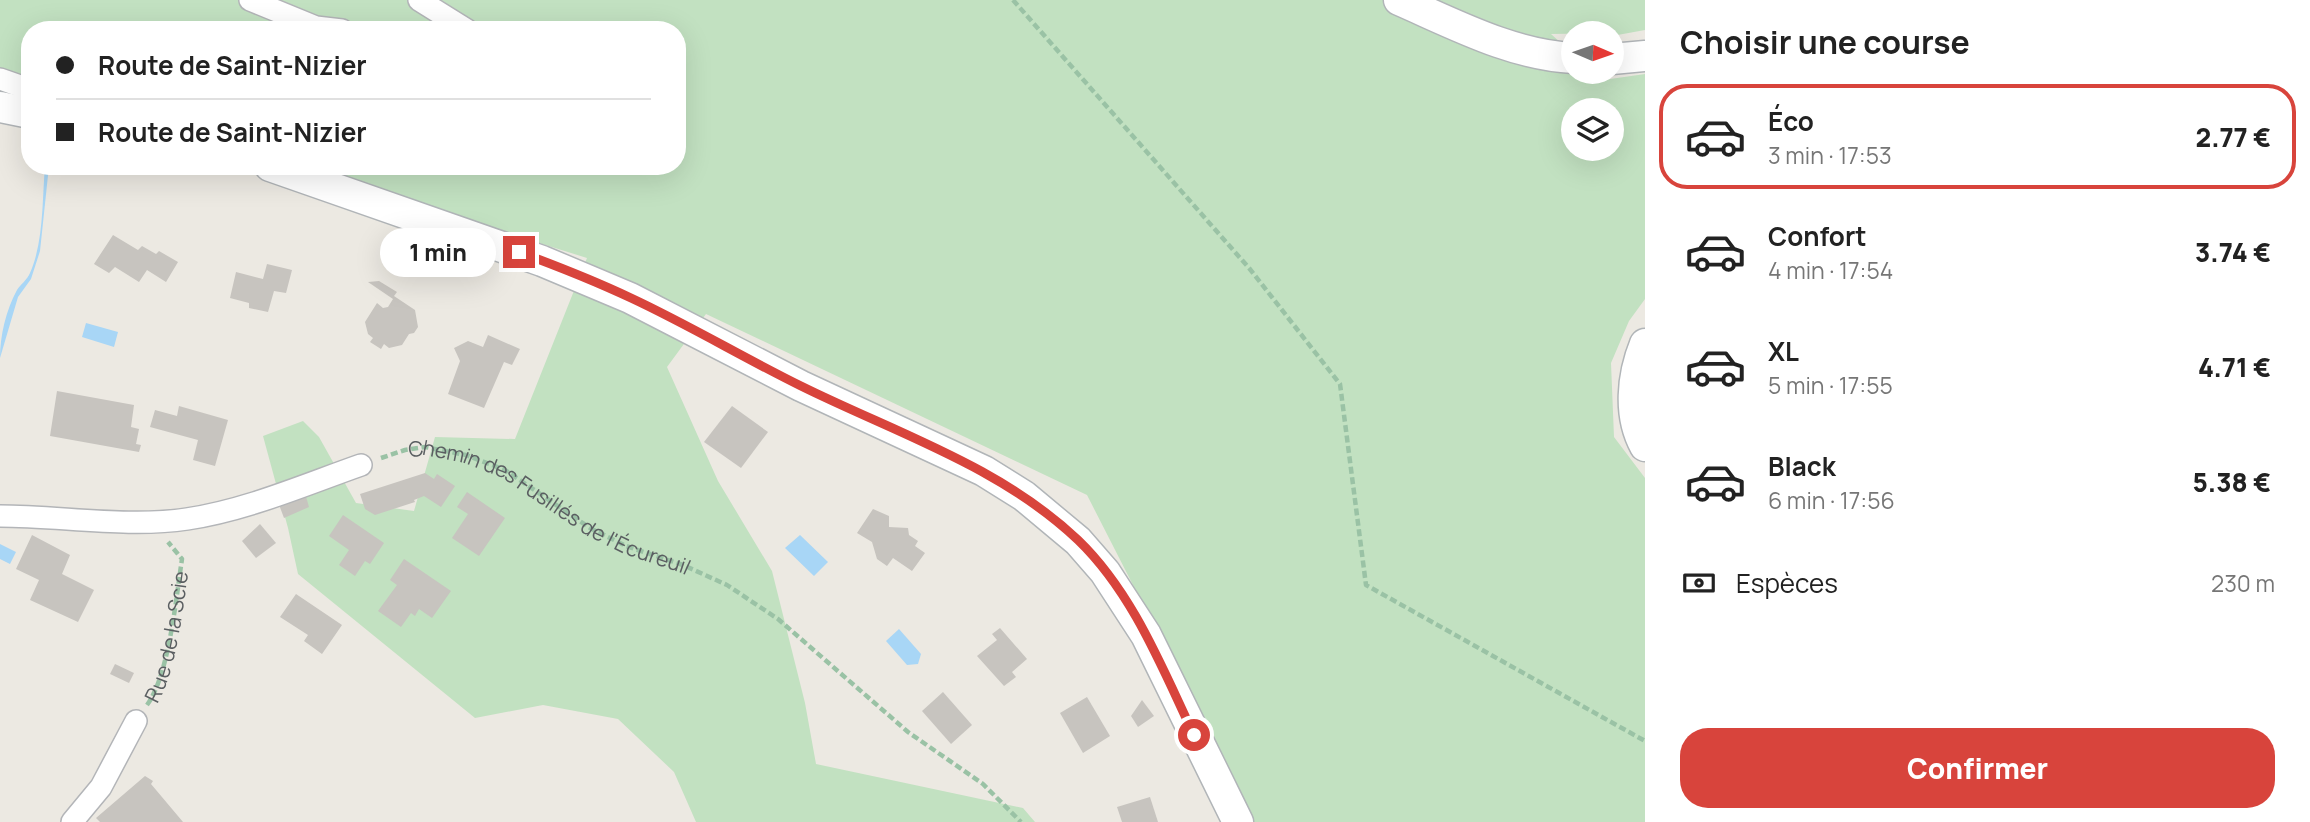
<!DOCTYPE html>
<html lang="fr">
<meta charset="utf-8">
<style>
:root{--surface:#fff;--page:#f6f6f6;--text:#222;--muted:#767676;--line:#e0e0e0;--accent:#d8443c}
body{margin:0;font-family:Manrope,sans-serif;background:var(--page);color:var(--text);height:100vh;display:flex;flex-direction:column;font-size:26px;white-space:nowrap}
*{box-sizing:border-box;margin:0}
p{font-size:23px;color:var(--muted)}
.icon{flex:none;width:38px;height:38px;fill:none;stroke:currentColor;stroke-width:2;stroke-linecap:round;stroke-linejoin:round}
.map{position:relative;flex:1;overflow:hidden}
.drawer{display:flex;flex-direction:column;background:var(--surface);width:665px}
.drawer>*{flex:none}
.banner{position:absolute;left:21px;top:21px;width:665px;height:154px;border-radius:28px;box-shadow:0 7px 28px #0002;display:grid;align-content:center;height:154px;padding:0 35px;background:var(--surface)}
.needle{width:46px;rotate:92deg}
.tools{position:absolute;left:1561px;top:21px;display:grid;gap:14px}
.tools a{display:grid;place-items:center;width:63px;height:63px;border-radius:50%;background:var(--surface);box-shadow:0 7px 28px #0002;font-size:35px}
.end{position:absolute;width:32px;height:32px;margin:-16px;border:9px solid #d8443c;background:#fff;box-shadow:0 0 0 4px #fff}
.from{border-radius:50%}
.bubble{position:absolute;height:49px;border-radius:24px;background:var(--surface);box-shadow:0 7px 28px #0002;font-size:23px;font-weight:800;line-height:49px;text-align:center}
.banner b{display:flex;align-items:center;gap:24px;height:66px;font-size:26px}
.banner b+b{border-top:2px solid var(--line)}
.banner i{width:18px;height:18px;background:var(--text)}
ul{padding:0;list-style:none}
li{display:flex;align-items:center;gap:21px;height:105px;margin:0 14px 10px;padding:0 21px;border:4px solid transparent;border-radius:28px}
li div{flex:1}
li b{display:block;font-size:26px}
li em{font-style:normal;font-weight:800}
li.active{border-color:var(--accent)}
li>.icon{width:63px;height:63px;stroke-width:1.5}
h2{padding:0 35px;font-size:32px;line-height:84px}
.pay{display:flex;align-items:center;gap:18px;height:77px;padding:0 35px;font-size:26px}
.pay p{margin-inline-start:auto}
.primary-button{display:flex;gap:14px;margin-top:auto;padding:14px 35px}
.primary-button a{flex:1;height:80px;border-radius:28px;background:var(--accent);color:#fff;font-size:28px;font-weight:800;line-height:80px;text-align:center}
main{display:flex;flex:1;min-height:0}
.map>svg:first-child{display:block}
.green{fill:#c2e1c1;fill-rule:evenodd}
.water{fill:#a8d6f6}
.building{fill:#c7c4bf}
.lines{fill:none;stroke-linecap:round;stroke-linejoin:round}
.minor-casing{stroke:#b3b5b8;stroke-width:24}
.secondary-casing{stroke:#b1b5b8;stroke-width:33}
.path{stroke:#9ac2a5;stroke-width:4.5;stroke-dasharray:7 3.5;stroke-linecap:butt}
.minor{stroke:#fff;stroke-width:21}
.secondary{stroke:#fff;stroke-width:30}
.route{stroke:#d8443c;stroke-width:9}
.labels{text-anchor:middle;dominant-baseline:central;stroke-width:6;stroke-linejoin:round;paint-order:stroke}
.street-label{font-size:21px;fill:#5a5e61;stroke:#fff}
</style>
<main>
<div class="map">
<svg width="1645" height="822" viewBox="0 0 1645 822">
<rect width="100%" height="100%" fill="#ece9e2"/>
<path class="green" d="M0 0H1645V30L1612 36V33L1551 34 1573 54V72H1593L1603 80 1645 74V299L1629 321 1611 363 1614 437 1645 478V822H1254L1087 495 706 314 667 367 718 481 772 571 805 703 816 764 1023 808 1035 822H696L674 772 618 719 543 705 475 718 298 574 288 528 263 436 303 421 319 437 356 503 414 511 435 437 515 439 587 258 294 166H677V30H30V84L0 75ZM1573 110H1612V149H1573Z"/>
<g class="water">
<path d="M45 166H49L40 251 31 279 18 297 0 358C0 336 6 310 17 290 21 284 27 280 30 273 44 241 42 200 45 166Z"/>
<polygon points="86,323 118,332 114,347 82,337"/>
<polygon points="800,535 828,562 814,576 785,548"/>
<polygon points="0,544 16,552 10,564 0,559"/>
<polygon points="899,629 921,654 918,664 907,665 886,641"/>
</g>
<g class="building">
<polygon points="113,235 138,250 142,246 156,254 159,251 178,262 166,282 147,270 139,282 115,267 109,273 94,264"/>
<polygon points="267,264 292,270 286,293 274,291 268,312 249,308 249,303 230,298 236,272 263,279"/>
<polygon points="379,281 397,292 394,296 415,310 418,327 414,333 409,334 402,345 389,348 384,344 381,349 370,342 373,338 368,334 365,322 377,303 383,308 388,307 393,299 368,282"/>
<polygon points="488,335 520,349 512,365 504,362 484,408 448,394 460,361 454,348 468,341 483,347"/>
<polygon points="57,391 134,405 131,427 139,429 136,444 141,445 139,452 50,436"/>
<polygon points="179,406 228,420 215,466 193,460 198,440 150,427 155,410 177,416"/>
<polygon points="732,406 768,432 741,468 704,442"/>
<polygon points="425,473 434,479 437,474 455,486 441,507 424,496 414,500 415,502 375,515 365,509 360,494"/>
<polygon points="467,492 505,518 479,556 452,538 468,514 457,507"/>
<polygon points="305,493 309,507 284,518 278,502"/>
<polygon points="873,509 889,516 889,527 908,528 909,535 918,541 915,546 925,553 912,571 893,558 887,566 877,559 872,542 857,533"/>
<polygon points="343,515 384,543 370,564 365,561 355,576 339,565 349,550 329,536"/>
<polygon points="260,524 276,543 256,558 242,541"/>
<polygon points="32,535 70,555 62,574 94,590 78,622 30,600 39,580 16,569"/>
<polygon points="404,559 451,591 432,618 419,609 415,616 411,613 401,627 378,611 397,585 390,580"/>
<polygon points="296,594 342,625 322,654 304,641 308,635 280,617"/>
<polygon points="1000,628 1027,659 1012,672 1016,677 1004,686 977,656 997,640 992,634"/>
<polygon points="115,664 134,673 129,683 110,674"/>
<polygon points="943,692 972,725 951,744 922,711"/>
<polygon points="1087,697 1110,736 1083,753 1060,713"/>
<polygon points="1142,700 1154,716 1138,727 1131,716"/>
<polygon points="145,776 153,781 151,784 183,822 100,822 96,818"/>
<polygon points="1150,797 1158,822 1122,822 1117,807"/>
</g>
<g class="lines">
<defs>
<g id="minor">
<polyline points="250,0 316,27 342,30"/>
<polyline points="419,0 467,30"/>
<polyline points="0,79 20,86 30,92"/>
<path d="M0 516C60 516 129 528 187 519 247 510 304 485 361 465"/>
<polyline points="72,822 101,787 136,721"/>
</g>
<g id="secondary">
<path d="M1399 0C1454 24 1512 55 1573 58"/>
<polyline points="1612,59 1645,56"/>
<polyline points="0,107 30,113"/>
<polyline points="270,166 542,261 630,298 801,386 984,471 1024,496 1078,541 1105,572 1146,635 1238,822"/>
<path d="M1645 344C1632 376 1628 415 1645 446"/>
</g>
</defs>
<use href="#minor" class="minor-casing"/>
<use href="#secondary" class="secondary-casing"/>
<g class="path">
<polyline points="1013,0 1249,268 1340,384 1366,585 1645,741"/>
<path id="s1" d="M381 458 405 450 425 447 466 455 505 470 590 528 626 546 683 565 727 585 778 619 908 732 983 784 1021 822"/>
<path id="s2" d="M147 705C169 675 176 598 182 559L168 542"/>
</g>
<use href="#minor" class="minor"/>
<use href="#secondary" class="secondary"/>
</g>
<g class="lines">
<path class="route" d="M519 252C557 266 595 281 631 298 689 325 744 358 801 386 896 433 1000 466 1078 540 1133 593 1162 668 1194 735"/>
</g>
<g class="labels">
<g class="street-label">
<text stroke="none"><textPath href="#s1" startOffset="184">Chemin des Fusillés de l'Écureuil</textPath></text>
<text stroke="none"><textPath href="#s2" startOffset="72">Rue de la Scie</textPath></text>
</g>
</g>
</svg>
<div class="tools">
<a><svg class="needle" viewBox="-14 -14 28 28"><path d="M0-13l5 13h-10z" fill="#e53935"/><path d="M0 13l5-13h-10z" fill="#767676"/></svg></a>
<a><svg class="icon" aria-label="layers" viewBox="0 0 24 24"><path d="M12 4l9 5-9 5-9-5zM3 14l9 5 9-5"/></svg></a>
</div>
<i class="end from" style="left:1194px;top:735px"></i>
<i class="end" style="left:519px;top:252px"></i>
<div class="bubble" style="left:380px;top:228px;width:116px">1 min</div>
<div class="banner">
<b><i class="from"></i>Route de Saint-Nizier</b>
<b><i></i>Route de Saint-Nizier</b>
</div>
</div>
<section class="drawer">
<h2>Choisir une course</h2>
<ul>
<li class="active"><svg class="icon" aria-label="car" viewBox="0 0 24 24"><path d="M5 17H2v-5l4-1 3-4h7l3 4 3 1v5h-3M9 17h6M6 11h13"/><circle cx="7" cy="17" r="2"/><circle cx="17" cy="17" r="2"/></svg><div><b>Éco</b><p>3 min · 17:53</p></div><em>2.77 €</em></li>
<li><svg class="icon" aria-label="car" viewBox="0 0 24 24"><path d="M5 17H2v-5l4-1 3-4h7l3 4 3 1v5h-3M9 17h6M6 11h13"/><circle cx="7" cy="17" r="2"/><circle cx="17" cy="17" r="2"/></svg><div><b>Confort</b><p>4 min · 17:54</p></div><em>3.74 €</em></li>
<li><svg class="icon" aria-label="car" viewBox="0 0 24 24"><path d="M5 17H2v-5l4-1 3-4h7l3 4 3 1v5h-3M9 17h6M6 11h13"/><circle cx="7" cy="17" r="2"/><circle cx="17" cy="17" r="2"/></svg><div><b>XL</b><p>5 min · 17:55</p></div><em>4.71 €</em></li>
<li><svg class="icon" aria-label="car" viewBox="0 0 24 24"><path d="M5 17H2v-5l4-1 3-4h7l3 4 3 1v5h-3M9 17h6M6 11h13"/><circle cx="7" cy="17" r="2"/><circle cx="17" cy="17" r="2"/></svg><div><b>Black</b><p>6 min · 17:56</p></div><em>5.38 €</em></li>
</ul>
<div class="pay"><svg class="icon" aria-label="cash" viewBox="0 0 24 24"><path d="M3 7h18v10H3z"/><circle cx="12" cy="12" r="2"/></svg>Espèces<p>230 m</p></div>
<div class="primary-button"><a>Confirmer</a></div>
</section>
</main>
